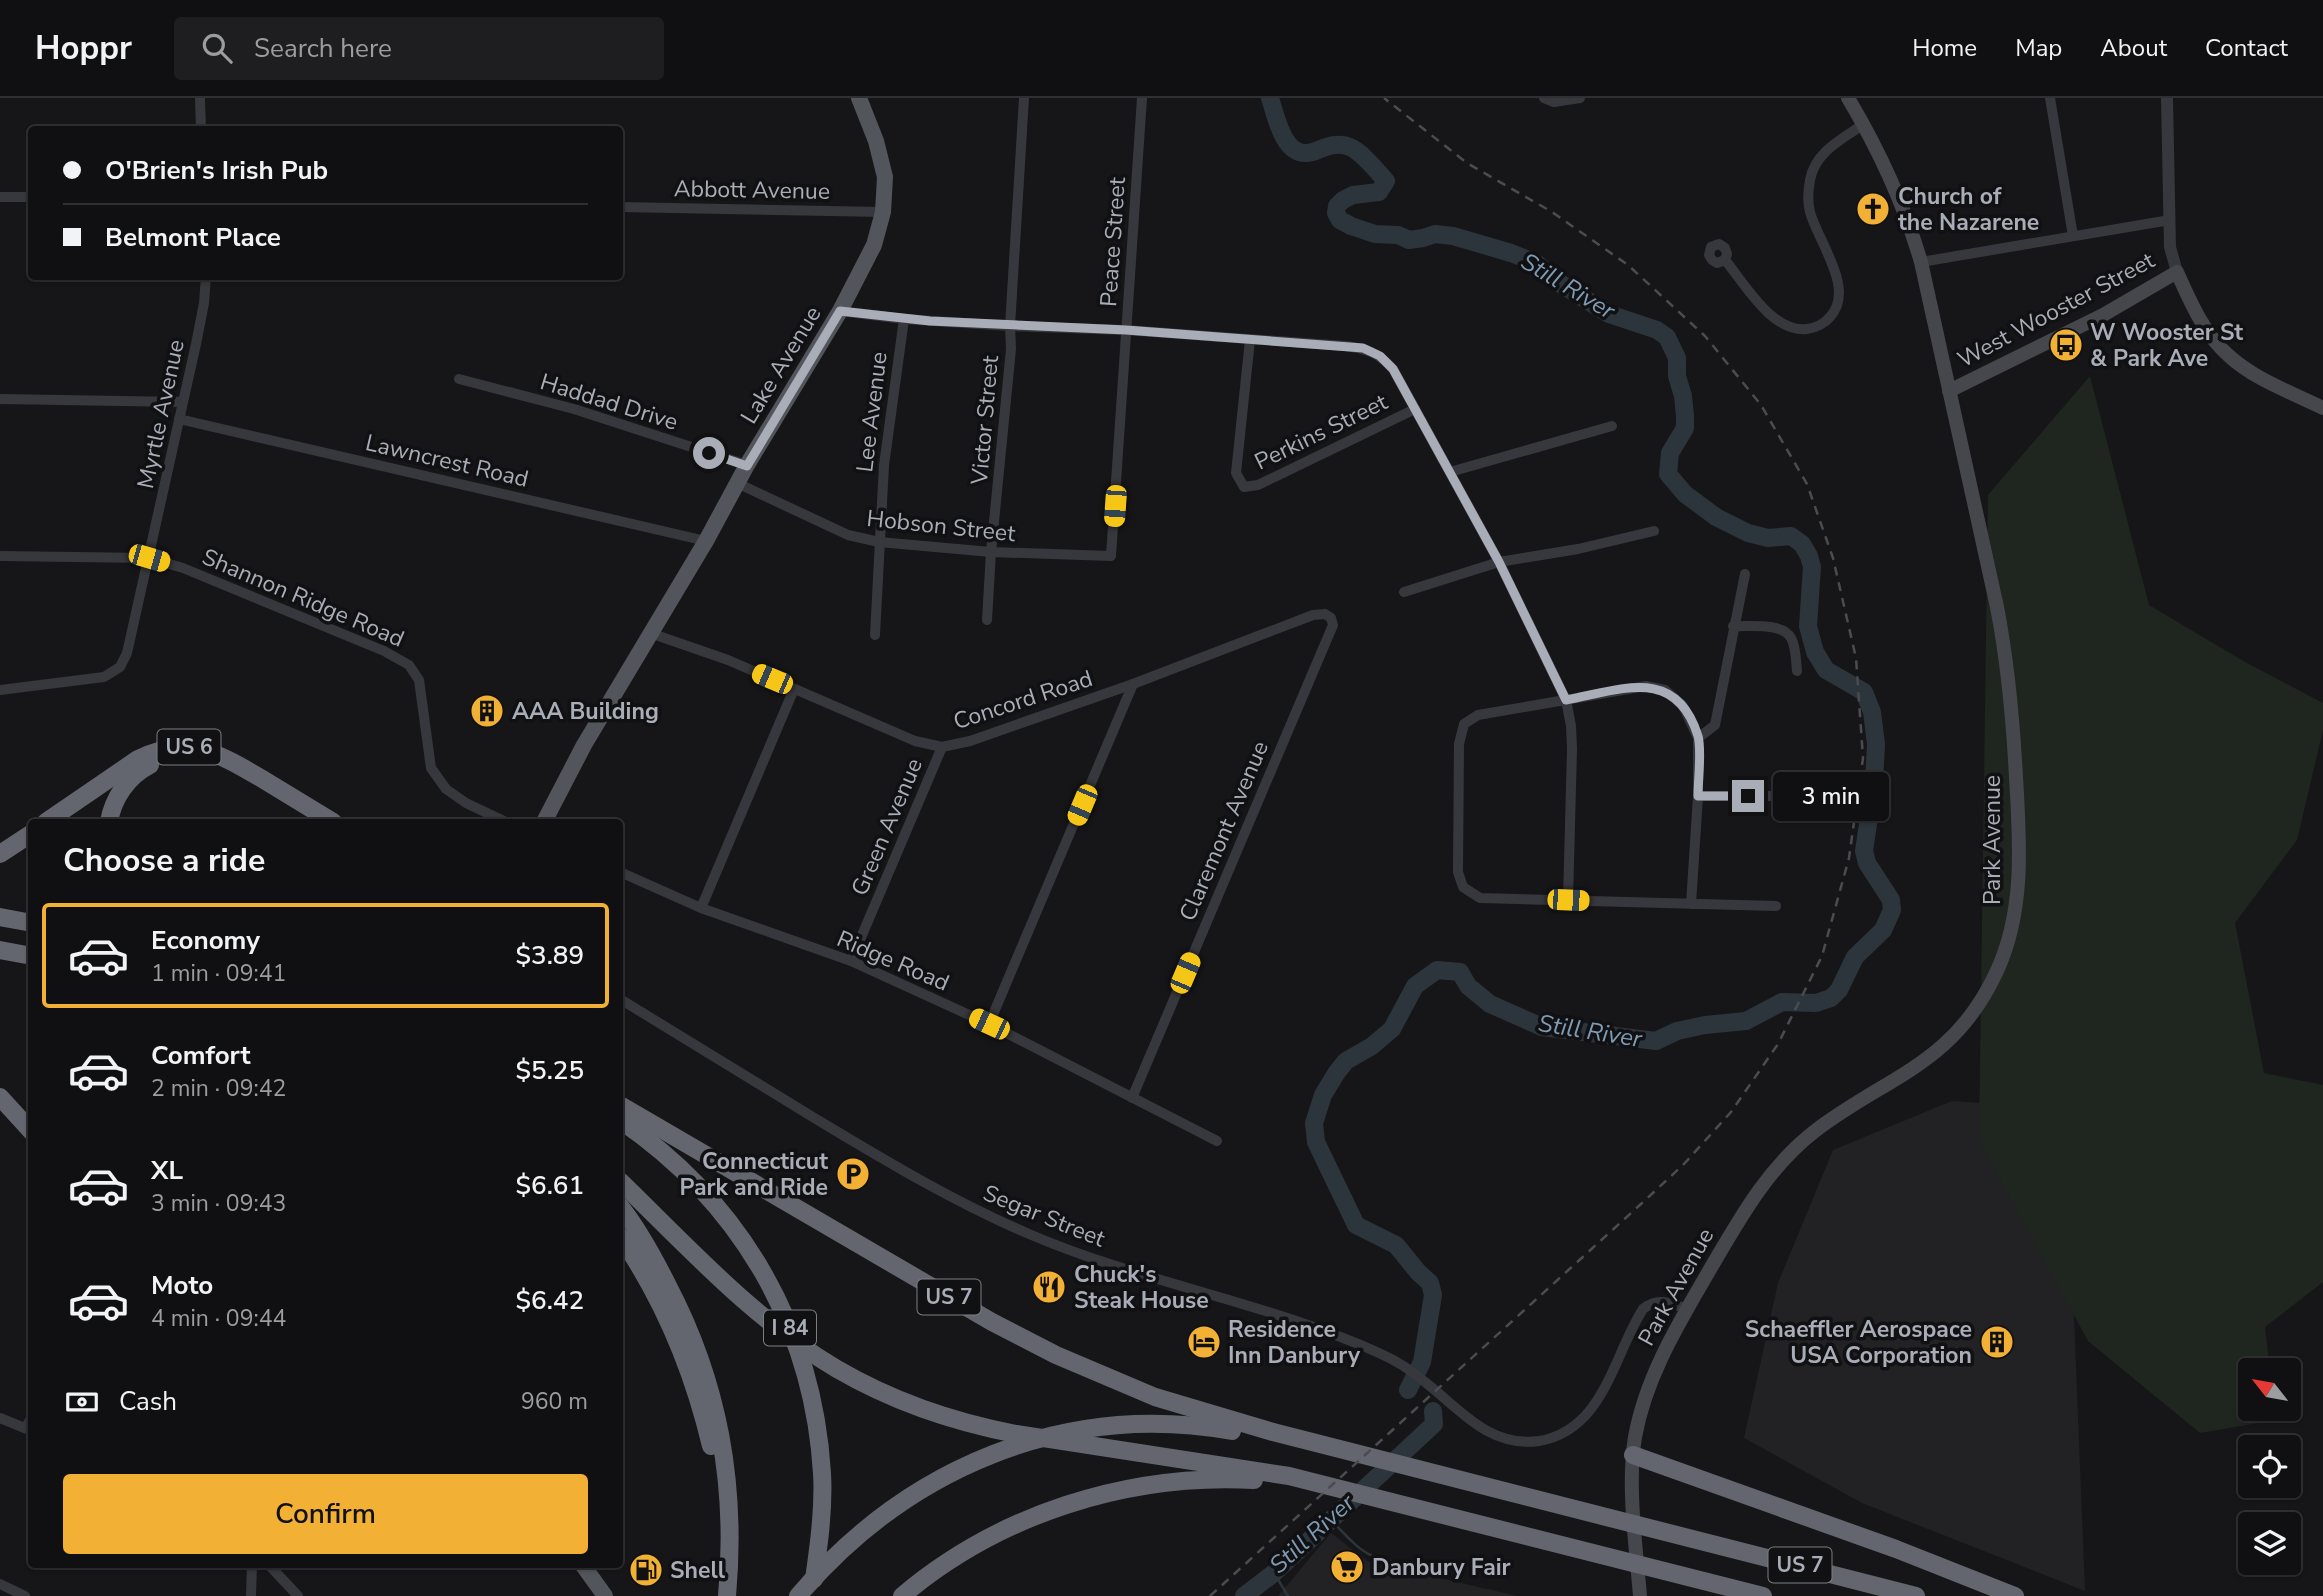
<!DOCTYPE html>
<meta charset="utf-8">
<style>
:root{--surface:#101012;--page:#1e1e20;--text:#f1f3f6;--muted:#9c9d9f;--line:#303032;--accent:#f2b134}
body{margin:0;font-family:"Nunito Sans",sans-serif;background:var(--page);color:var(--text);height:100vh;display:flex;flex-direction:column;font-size:26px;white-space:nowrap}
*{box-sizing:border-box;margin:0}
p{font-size:23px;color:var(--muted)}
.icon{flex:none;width:38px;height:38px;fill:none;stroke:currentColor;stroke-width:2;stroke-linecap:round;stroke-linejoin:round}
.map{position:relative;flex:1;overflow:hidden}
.side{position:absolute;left:28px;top:721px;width:595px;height:749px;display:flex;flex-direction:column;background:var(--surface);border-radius:7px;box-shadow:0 2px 5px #0004,0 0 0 2px var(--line)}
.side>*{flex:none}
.guide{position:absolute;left:28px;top:28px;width:595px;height:154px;border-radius:7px;box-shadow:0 2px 5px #0004,0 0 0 2px var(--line);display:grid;align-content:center;height:154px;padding:0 35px;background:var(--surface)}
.needle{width:46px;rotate:301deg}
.tools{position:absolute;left:2238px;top:1260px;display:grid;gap:14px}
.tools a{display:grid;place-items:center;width:63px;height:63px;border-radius:7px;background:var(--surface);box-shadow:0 2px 5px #0004,0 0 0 2px var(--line);font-size:35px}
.end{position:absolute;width:32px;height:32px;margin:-16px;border:9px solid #a8adb8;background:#111;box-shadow:0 0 0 4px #111}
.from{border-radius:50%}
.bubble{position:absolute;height:49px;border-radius:7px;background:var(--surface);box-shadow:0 2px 5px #0004,0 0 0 2px var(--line);font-size:23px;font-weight:600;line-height:49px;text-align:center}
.car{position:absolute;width:21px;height:42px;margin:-21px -10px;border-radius:9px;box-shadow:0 0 5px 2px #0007;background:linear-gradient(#f5c518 24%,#345 0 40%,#f5c518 0 76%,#345 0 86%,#f5c518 0)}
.guide b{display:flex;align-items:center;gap:24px;height:66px;font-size:26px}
.guide b+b{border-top:2px solid var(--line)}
.guide i{width:18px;height:18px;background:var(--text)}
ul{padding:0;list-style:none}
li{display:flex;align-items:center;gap:21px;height:105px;margin:0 14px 10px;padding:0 21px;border:4px solid transparent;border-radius:7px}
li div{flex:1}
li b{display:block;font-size:26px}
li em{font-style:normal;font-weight:600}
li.current{border-color:var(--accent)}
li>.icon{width:63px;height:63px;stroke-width:1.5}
h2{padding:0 35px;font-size:32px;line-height:84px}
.pay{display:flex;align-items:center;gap:18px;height:77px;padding:0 35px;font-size:26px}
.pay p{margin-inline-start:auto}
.button{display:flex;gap:14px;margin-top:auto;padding:14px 35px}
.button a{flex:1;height:80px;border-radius:7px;background:var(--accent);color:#111;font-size:28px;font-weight:600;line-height:80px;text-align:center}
header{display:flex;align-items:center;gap:42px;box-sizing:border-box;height:98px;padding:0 35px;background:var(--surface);border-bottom:2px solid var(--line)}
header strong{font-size:33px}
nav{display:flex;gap:38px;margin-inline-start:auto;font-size:24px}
.search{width:490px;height:63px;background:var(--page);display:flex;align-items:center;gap:18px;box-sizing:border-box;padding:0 24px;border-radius:7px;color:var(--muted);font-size:26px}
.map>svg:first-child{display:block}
.built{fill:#222225}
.green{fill:#1e261f}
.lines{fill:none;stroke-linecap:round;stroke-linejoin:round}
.stream{stroke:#2c353c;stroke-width:2.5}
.river{stroke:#2c353c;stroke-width:18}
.minor{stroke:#37383d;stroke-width:10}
.tertiary{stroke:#37383d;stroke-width:12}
.secondary{stroke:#45474d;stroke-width:14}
.primary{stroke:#53555c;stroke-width:16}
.motorway{stroke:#63666e;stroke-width:18}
.rail{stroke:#4a4c52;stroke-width:2.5;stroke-dasharray:9 7;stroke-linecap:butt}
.route{stroke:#a8adb8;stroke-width:9}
.labels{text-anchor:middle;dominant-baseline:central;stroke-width:7;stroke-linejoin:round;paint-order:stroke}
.shield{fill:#111113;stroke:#7b7e86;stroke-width:2}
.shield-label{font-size:21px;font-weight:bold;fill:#a8adb8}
.street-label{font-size:23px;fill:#a8adb8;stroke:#111113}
.poi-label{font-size:23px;font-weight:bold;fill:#a8adb8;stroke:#111113;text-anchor:start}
.water-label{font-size:24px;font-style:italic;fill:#7f9bb3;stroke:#111113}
</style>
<header>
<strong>Hoppr</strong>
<div class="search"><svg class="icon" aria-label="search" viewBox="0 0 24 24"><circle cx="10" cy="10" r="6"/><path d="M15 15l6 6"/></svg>Search here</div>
<nav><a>Home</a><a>Map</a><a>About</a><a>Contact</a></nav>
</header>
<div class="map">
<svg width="2323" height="1498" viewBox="0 0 2323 1498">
<rect width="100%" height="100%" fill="#161618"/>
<g class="built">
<polygon points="1952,1003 2114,1014 2070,1120 2085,1493 1862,1405 1744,1340 1778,1185 1833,1052"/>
<polygon points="1331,1435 1367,1463 1517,1498 1278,1498"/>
</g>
<polygon class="green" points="2090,278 2149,507 2245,564 2323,605 2323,632 2297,742 2235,825 2264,975 2323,987 2323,1184 2265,1229 2270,1272 2250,1272 2250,1311 2275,1311 2276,1322 2200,1335 2088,1243 1979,1042 1988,397"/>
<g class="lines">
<g class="stream">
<path d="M1331 1422C1344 1435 1357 1452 1375 1459 1391 1465 1408 1465 1424 1473"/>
<polyline points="1274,1475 1288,1498"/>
</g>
<g class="river">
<path d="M1270 0C1277 22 1285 67 1318 52 1328 48 1339 44 1350 49 1363 55 1376 72 1386 83L1379 94 1353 97 1343 102 1337 108 1336 115 1340 122 1351 128 1375 136 1398 137 1409 142 1423 140 1435 136 1453 138 1511 155 1536 165 1561 186 1609 216 1657 232 1667 239 1677 260V278L1683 298 1685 318V330L1670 355 1668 376 1685 396 1716 419 1748 435 1768 440 1791 438 1802 446 1809 458 1812 469 1808 528 1815 554 1826 572 1864 594 1872 614 1876 646 1874 685 1864 753 1867 765 1891 802 1892 812 1883 832 1855 859 1839 892 1831 900 1816 905 1782 904 1746 923 1705 927 1677 933 1656 943 1542 929 1490 906 1468 888 1460 874 1437 872 1415 888 1392 931 1372 948 1346 963 1337 974 1323 997 1314 1025 1316 1044 1356 1127 1396 1147 1418 1174 1430 1185 1433 1197 1422 1264 1408 1292"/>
<polyline points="1244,1498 1274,1475 1434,1326 1433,1313"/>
</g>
<g class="minor">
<polyline points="200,0 201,32"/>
<polyline points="1544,0 1554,4 1580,0"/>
<polyline points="2050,0 2073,138"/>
<polyline points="0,99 32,99"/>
<polyline points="620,109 883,114"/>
<path d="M1725 162 1717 165 1712 162 1709 157 1711 149 1719 146 1725 150 1727 156 1725 162C1745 186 1772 235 1807 231 1816 230 1825 225 1830 219 1856 191 1818 144 1810 114 1807 103 1808 93 1810 82 1815 54 1842 41 1864 26"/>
<polyline points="1921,164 2170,122"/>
<path d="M840 213 904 221 1010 228 1126 232 1345 248C1368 251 1377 254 1393 271L1499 464 1566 602 1571 628 1572 651 1568 802"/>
<polyline points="1250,242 1236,375 1244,389 1258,387 1415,311"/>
<polyline points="459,281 574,311 747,367"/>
<polyline points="0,301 182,304"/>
<polyline points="179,321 706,443"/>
<polyline points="1450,374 1612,328"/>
<polyline points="737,385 848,437 879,444 991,454 1111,458 1142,0"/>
<polyline points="0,458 149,460 183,470 384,553 409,567 419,582 431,670 446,691 466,705 506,724"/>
<polyline points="1404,494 1499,464 1578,451 1654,433"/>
<polyline points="987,522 991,454 1011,251 1010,228 1024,0"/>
<path d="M1733 528C1749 529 1782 524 1791 540 1796 548 1796 563 1797 573"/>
<polyline points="650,535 728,562 915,643 942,649 970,643 1133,586 1313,517 1325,516 1331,520 1333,527 1132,1000"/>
<polyline points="875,537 884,367 904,221"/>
<polyline points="0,592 104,579 120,569 127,555 196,246 204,205 206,178"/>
<polyline points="1698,640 1715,627 1745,476"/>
<polyline points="1698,698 1798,698"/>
<polyline points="620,774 701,810 851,863 989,926 1217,1043"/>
<polyline points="1691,806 1698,698 1698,640 1683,608 1665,592 1646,588 1478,617 1464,626 1459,646 1458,774 1463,789 1480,800 1776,808"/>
<polyline points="701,810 794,591"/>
<polyline points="851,863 942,649"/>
<path d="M620 901C685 941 751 981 816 1021 886 1063 954 1104 1029 1136 1143 1185 1266 1204 1379 1255 1395 1262 1411 1272 1425 1284 1460 1311 1489 1350 1539 1343 1604 1332 1613 1258 1643 1211 1658 1199 1670 1205 1687 1211"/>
<polyline points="989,926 1133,586"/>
<polyline points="0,1320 32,1333"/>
<polyline points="25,1330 32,1319"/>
<polyline points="268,1466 298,1498"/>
<polyline points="0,1486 25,1498"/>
<polyline points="251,1498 252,1466"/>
</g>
<polyline class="tertiary" points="2167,0 2170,149 2177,174"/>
<g class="secondary">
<path d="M1949 293 2103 217 2177 174C2190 203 2204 236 2228 257 2255 282 2291 294 2323 310"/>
<path d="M1640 1498C1636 1448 1627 1388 1635 1339 1646 1278 1679 1225 1709 1173 1739 1122 1767 1070 1815 1033 1887 978 1953 967 1996 875 2025 814 2020 745 2016 679 2013 622 2008 566 1997 509L1921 164C1904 106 1879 52 1848 0"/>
</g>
<g class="primary">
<polyline points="544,724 584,647 706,443 747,367 840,213 874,147 883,114 885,79 876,43 859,0"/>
<polyline points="582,1466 605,1498"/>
</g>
<g class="motorway">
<path d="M46 724 138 661C188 636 220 656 264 682 287 696 310 710 333 724"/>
<path d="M109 724C113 700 128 678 150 667"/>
<polyline points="0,756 32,735"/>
<polyline points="0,819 32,825"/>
<polyline points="0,852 32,858"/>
<polyline points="0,999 32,1034"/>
<polyline points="620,1007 992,1224 1056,1257 1155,1299 1273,1334 1916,1498"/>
<path d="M620 1022C740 1104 813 1228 822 1375 824 1410 819 1446 814 1481"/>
<path d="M620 1083C688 1149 754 1222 837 1271 892 1303 953 1324 1016 1336L1289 1378 1763 1498"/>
<path d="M620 1108C639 1132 653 1158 667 1186 719 1285 737 1387 727 1498"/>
<path d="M620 1138C664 1202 693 1272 711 1348"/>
<polyline points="1633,1357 1896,1451 2015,1498"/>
<path d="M798 1498C907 1370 1064 1303 1232 1333"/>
<path d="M902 1498C999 1416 1128 1375 1254 1382"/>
</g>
<polyline class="rail" points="1210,1498 1641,1106 1684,1066 1731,1014 1778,946 1822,858 1849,760 1863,660 1856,560 1833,460 1807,386 1761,307 1705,238 1628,167 1552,114 1467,65 1384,0"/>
</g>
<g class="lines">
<path class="route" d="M709 355 747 368 840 213 930 223 1126 232 1363 250 1380 258 1393 271 1499 464 1566 602C1620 592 1676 567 1698 638 1702 652 1698 682 1698 698H1748"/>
</g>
<defs>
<symbol id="church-disc" viewBox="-11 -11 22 22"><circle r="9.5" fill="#f2b134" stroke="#111113"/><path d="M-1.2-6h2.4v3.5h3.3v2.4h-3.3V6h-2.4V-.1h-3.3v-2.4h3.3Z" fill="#111"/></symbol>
<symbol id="bus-disc" viewBox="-11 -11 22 22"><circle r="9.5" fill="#f2b134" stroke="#111113"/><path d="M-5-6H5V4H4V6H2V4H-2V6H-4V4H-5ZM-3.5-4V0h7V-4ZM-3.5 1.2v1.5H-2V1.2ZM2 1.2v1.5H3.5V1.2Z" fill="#111"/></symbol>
<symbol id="building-disc" viewBox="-11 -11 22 22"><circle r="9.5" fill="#f2b134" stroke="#111113"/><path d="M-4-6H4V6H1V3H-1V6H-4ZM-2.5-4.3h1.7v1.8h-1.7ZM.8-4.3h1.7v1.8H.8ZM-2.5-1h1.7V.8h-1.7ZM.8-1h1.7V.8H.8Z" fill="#111"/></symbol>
<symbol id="parking-disc" viewBox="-11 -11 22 22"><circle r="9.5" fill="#f2b134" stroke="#111113"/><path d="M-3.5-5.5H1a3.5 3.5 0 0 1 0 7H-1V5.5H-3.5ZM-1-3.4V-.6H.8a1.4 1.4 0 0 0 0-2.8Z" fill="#111"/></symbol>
<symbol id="restaurant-disc" viewBox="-11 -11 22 22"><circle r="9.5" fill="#f2b134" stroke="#111113"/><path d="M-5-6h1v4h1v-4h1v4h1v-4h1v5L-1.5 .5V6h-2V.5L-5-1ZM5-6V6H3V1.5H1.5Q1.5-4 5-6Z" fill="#111"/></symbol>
<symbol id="hotel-disc" viewBox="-11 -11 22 22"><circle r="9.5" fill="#f2b134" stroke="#111113"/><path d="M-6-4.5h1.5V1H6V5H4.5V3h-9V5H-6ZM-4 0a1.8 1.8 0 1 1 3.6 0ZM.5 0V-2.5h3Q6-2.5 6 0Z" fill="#111"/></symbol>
<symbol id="supermarket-disc" viewBox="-11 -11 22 22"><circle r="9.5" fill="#f2b134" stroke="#111113"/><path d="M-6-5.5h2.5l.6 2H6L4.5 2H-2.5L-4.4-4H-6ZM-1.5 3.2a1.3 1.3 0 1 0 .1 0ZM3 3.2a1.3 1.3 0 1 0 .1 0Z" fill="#111"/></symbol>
<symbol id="fuel-disc" viewBox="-11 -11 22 22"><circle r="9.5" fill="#f2b134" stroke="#111113"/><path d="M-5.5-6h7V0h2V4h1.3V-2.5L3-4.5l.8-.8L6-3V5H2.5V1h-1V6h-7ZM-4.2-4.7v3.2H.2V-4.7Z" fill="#111"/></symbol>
</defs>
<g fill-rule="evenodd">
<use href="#church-disc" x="1854" y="92" width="38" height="38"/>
<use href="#bus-disc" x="2047" y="228" width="38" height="38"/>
<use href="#building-disc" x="468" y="594" width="38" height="38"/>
<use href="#parking-disc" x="834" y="1057" width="38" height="38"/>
<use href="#restaurant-disc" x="1030" y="1170" width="38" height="38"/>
<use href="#hotel-disc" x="1185" y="1225" width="38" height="38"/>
<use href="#building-disc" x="1978" y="1225" width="38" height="38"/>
<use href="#supermarket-disc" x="1328" y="1450" width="38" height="38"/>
<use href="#fuel-disc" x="627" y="1453" width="38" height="38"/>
</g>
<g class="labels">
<g class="shield">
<rect x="157.5" y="631.5" width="63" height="35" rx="5"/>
<rect x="917.5" y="1181.5" width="63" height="35" rx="5"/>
<rect x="764" y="1212.5" width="52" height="35" rx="5"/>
<rect x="1768.5" y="1449.5" width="63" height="35" rx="5"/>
</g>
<g class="shield-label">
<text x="189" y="649">US 6</text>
<text x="949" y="1199">US 7</text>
<text x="790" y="1230">I 84</text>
<text x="1800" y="1467">US 7</text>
</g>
<g class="street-label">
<text transform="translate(752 92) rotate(1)">Abbott Avenue</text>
<text transform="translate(1113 144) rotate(-86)">Peace Street</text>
<text transform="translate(2056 212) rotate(-28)">West Wooster Street</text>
<text transform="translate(781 267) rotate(-59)">Lake Avenue</text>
<text transform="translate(609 304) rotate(17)">Haddad Drive</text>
<text transform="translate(872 314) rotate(-83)">Lee Avenue</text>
<text transform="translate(161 316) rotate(-78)">Myrtle Avenue</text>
<text transform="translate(985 322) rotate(-85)">Victor Street</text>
<text transform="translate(1321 334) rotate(-26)">Perkins Street</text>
<text transform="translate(447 363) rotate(13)">Lawncrest Road</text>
<text transform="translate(941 428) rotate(6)">Hobson Street</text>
<text transform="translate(303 500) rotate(23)">Shannon Ridge Road</text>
<text transform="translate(1023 602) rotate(-18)">Concord Road</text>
<text transform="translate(887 729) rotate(-67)">Green Avenue</text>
<text transform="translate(1224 733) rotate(-67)">Claremont Avenue</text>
<text transform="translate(1992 742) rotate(-90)">Park Avenue</text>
<text transform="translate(893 863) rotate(23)">Ridge Road</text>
<text transform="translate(1044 1118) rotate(22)">Segar Street</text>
<text transform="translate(1676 1189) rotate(-61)">Park Avenue</text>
</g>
<g class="poi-label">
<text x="1898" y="98">Church of<tspan x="1898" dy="26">the Nazarene</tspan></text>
<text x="2090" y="234">W Wooster St<tspan x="2090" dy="26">&amp; Park Ave</tspan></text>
<text x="512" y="613">AAA Building</text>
<text x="828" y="1063" text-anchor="end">Connecticut<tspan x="828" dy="26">Park and Ride</tspan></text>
<text x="1074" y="1176">Chuck's<tspan x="1074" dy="26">Steak House</tspan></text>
<text x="1228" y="1231">Residence<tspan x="1228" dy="26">Inn Danbury</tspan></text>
<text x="1972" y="1231" text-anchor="end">Schaeffler Aerospace<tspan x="1972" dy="26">USA Corporation</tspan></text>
<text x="1372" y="1469">Danbury Fair</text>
<text x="670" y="1472">Shell</text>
</g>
<g class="water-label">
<text transform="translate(1568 188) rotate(31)">Still River</text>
<text transform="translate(1590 933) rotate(9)">Still River</text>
<text transform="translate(1312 1436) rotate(-42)">Still River</text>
</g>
</g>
</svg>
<div class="tools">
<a><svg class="needle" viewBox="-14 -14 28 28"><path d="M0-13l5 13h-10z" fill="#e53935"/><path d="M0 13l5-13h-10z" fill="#9c9d9f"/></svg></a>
<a><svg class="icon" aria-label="locate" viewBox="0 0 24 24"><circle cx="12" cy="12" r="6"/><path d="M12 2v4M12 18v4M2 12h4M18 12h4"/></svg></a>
<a><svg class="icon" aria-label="layers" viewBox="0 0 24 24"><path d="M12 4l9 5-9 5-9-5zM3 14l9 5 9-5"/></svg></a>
</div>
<i class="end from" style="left:709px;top:355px"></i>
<i class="end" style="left:1748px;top:698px"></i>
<div class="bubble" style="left:1773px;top:674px;width:116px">3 min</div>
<i class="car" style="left:1115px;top:408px;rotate:184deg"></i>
<i class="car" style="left:149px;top:460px;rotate:106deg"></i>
<i class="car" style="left:772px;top:581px;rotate:293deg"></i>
<i class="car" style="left:1082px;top:707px;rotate:203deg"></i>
<i class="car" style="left:1568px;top:802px;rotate:92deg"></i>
<i class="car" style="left:1185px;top:875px;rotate:23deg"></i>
<i class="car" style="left:989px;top:926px;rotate:295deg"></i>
<div class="guide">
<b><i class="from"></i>O'Brien's Irish Pub</b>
<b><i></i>Belmont Place</b>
</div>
<section class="side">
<h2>Choose a ride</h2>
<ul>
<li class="current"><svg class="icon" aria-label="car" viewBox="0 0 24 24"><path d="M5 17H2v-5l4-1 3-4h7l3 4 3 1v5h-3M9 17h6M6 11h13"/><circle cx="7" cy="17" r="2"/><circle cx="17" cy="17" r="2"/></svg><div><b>Economy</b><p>1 min · 09:41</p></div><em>$3.89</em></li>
<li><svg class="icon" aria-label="car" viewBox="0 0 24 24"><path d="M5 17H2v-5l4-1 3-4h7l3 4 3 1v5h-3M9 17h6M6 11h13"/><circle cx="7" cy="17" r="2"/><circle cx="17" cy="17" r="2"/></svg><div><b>Comfort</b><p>2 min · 09:42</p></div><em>$5.25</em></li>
<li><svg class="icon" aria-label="car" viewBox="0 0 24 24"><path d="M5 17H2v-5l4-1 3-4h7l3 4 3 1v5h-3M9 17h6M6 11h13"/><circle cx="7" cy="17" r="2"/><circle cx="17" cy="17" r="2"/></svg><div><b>XL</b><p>3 min · 09:43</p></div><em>$6.61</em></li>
<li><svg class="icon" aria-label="car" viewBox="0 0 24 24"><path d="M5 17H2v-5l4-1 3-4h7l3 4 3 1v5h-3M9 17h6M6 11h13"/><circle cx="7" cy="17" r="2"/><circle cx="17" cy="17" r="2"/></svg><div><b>Moto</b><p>4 min · 09:44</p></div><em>$6.42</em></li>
</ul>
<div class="pay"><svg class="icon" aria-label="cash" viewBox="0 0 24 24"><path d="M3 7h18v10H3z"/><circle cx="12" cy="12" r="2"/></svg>Cash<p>960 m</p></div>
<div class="button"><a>Confirm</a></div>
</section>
</div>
